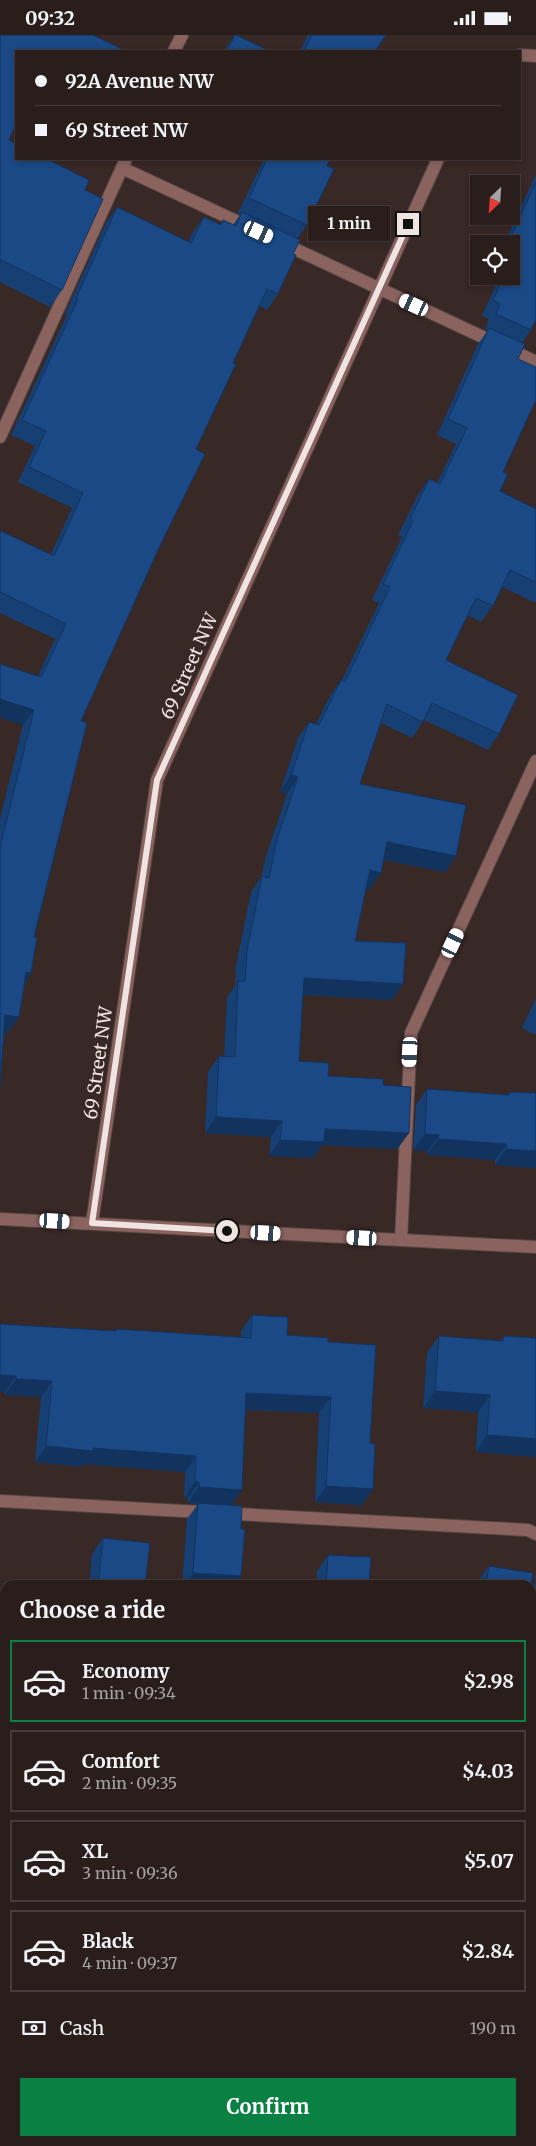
<!DOCTYPE html>
<meta charset="utf-8">
<style>
:root{--surface:#2a1e1c;--page:#322725;--text:#f1f3f6;--muted:#a5a2a3;--line:#463c3b;--accent:#0b8043}
body{margin:0;font-family:Merriweather,serif;background:var(--page);color:var(--text);height:100vh;display:flex;flex-direction:column;font-size:19px;white-space:nowrap}
*{box-sizing:border-box;margin:0}
p{font-size:16px;color:var(--muted)}
.icon{flex:none;width:28px;height:28px;fill:none;stroke:currentColor;stroke-width:2;stroke-linecap:round;stroke-linejoin:round}
.map{position:relative;flex:1;overflow:hidden}
.sheet{position:absolute;left:0px;top:1545px;width:536px;height:566px;display:flex;flex-direction:column;background:var(--surface);border-radius:15px 15px 0 0;box-shadow:0 2px 8px #0003,0 0 0 1px var(--line)}
.sheet>*{flex:none}
.top-card{position:absolute;left:15px;top:15px;width:506px;height:110px;border-radius:0px;box-shadow:0 2px 8px #0003,0 0 0 1px var(--line);display:grid;align-content:center;height:110px;padding:0 20px;background:var(--surface)}
.needle{width:32px;rotate:205deg}
.controls{position:absolute;left:470px;top:140px;display:grid;gap:10px}
.controls a{display:grid;place-items:center;width:50px;height:50px;border-radius:0px;background:var(--surface);box-shadow:0 2px 8px #0003,0 0 0 1px var(--line);font-size:25px}
.end{position:absolute;width:22px;height:22px;margin:-11px;border:6px solid #f0e4e3;background:#111;box-shadow:0 0 0 2px #111}
.from{border-radius:50%}
.bubble{position:absolute;height:35px;border-radius:0px;background:var(--surface);box-shadow:0 2px 8px #0003,0 0 0 1px var(--line);font-size:16px;font-weight:700;line-height:35px;text-align:center}
.car{position:absolute;width:15px;height:30px;margin:-15px -8px;border-radius:6px;box-shadow:0 0 4px 1px #0007;background:linear-gradient(#fff 24%,#345 0 40%,#fff 0 76%,#345 0 86%,#fff 0)}
.top-card b{display:flex;align-items:center;gap:18px;height:48px;font-size:19px}
.top-card b+b{border-top:1px solid var(--line)}
.top-card i{width:12px;height:12px;background:var(--text)}
ul{padding:0;list-style:none}
li{display:flex;align-items:center;gap:15px;height:82px;margin:0 10px 8px;padding:0 10px;border:2px solid var(--line);border-radius:0px}
li div{flex:1}
li b{display:block;font-size:19px}
li em{font-style:normal;font-weight:700}
li.active{border-color:var(--accent)}
li>.icon{width:45px;height:45px;stroke-width:1.5}
h2{padding:0 20px;font-size:22px;line-height:60px}
.pay{display:flex;align-items:center;gap:12px;height:55px;padding:0 20px;font-size:19px}
.pay p{margin-inline-start:auto}
.cta{display:flex;gap:10px;margin-top:auto;padding:10px 20px}
.cta a{flex:1;height:58px;border-radius:0px;background:var(--accent);color:#fff;font-size:20px;font-weight:700;line-height:58px;text-align:center}
.status{display:flex;justify-content:space-between;align-items:center;height:35px;padding:0 25px;background:var(--surface);direction:ltr}
.status svg{height:14px;fill:currentColor}
.map>svg:first-child{display:block}
.lines{fill:none;stroke-linecap:round;stroke-linejoin:round}
.service-casing{stroke:#554644;stroke-width:14}
.minor-casing{stroke:#554644;stroke-width:14}
.tertiary-casing{stroke:#554644;stroke-width:14}
.service{stroke:#8a635f;stroke-width:12}
.minor{stroke:#8a635f;stroke-width:12}
.tertiary{stroke:#8a635f;stroke-width:12}
.wall{fill:#163f73}
.shaded-wall{fill:#12335e}
.building{fill:#1a4986;stroke:#12335e}
.route{stroke:#f0e4e3;stroke-width:6}
.labels{text-anchor:middle;dominant-baseline:central;stroke-width:5;stroke-linejoin:round;paint-order:stroke}
.street-label{font-size:18px;fill:#f0e4e3;stroke:#382826}
</style>
<div class="status"><b>09:32</b><svg viewBox="0 0 49 12"><path d="M0 12V9h3v3zM5 12V6h3v6zM10 12V3h3v9zM15 12V0h3v12zM26 1h20v11H26zM47 4h2v5h-2z"/></svg></div>
<div class="map">
<svg width="536" height="2111" viewBox="0 0 536 2111">
<rect width="100%" height="100%" fill="#382826"/>
<g class="lines">
<defs>
<g id="service">
<polyline points="174,16 182,0"/>
<polyline points="122,133 251,193"/>
<polyline points="280,207 536,327"/>
<polyline points="0,402 126,124"/>
<polyline points="401,1205 411,998 536,726"/>
<polyline points="0,1466 528,1495 536,1499"/>
<polyline points="0,2062 5,2062"/>
<polyline points="399,2106 409,2111"/>
</g>
<g id="minor">
<polyline points="520,20 536,21"/>
<polyline points="92,1188 157,745 438,124"/>
<polyline points="531,1828 536,1830"/>
<polyline points="40,2111 40,2106"/>
</g>
<polyline id="tertiary" points="0,1184 536,1212"/>
</defs>
<use href="#service" class="service-casing"/>
<use href="#minor" class="minor-casing"/>
<use href="#tertiary" class="tertiary-casing"/>
<use href="#service" class="service"/>
<use href="#minor" class="minor"/>
<use href="#tertiary" class="tertiary"/>
</g>
<g class="wall">
<polygon points="0,0 16,16 9,105 85,155 62,255 50,272 0,247"/>
<polygon points="235,0 270,16 224,16"/>
<polygon points="308,0 386,0 375,16 300,16"/>
<polygon points="264,124 330,124 327,131 307,190 297,204 293,219 278,259 267,275 260,271 233,328 196,414 158,515 81,686 34,902 31,938 25,948 19,982 8,998 4,997 0,1052 0,784 23,690 38,641 55,604 0,578 0,497 51,519 72,473 18,447 35,411 11,400 67,280 65,279 106,188 117,172 188,207 193,197 204,182 220,189 223,185 233,190 240,180 238,178"/>
<polygon points="536,139 536,285 531,295 522,308 518,324 503,437 500,456 536,474 536,568 502,552 493,571 481,587 467,580 446,625 499,699 488,715 424,685 412,703 381,688 360,749 456,821 445,837 384,825 381,838 370,854 366,853 355,906 392,965 303,960 299,1026 328,1041 383,1050 409,1098 397,1114 322,1110 313,1123 269,1121 271,1102 205,1098 208,1037 219,1021 224,1022 227,962 235,951 236,931 251,857 261,842 266,821 287,759 280,757 298,703 309,687 316,689 330,661 341,645 342,645 379,568 372,565 402,502 398,500 418,460 429,444 437,448 456,409 437,400 478,309 488,295 485,294 489,284 482,281 500,241 511,241 511,209 504,209"/>
<polygon points="536,963 536,1000 522,993"/>
<polygon points="427,1054 507,1060 509,1057 536,1133 495,1130 495,1125 427,1120 428,1116 413,1115 416,1070"/>
<polygon points="252,1280 287,1300 328,1307 370,1408 373,1454 362,1470 315,1467 319,1378 246,1375 231,1470 241,1494 241,1541 235,1550 182,1550 187,1484 198,1469 188,1468 188,1463 184,1463 185,1437 83,1429 82,1432 35,1427 41,1362 4,1360 0,1289 115,1296 117,1294 241,1302 241,1296"/>
<polygon points="439,1301 500,1306 504,1301 536,1303 536,1422 476,1417 478,1377 423,1373 427,1318"/>
<polygon points="103,1503 145,1550 89,1550 92,1519"/>
<polygon points="328,1520 369,1550 316,1550 317,1536"/>
<polygon points="489,1531 531,1550 478,1550 478,1546"/>
<polygon points="536,1539 536,1567 532,1566"/>
<polygon points="531,1629 536,1631 536,1711 531,1709"/>
<polygon points="536,1723 536,1737 531,1735"/>
<polygon points="531,1931 536,1934 536,2111 513,2111 503,2106 531,2106 531,2005 532,2004 531,2003"/>
<polygon points="150,2106 224,2106 230,2111 150,2111"/>
</g>
<g class="shaded-wall">
<polygon points="0,664 34,675 23,690 0,683"/>
<polygon points="291,740 298,742 287,759 280,757"/>
<polygon points="387,807 456,821 445,837 376,823"/>
<polygon points="370,835 381,838 370,854 358,851"/>
<polygon points="26,937 31,938 20,954"/>
<polygon points="304,943 403,949 392,965 292,959"/>
<polygon points="5,980 19,982 8,998 0,997"/>
<polygon points="216,1082 282,1086 271,1102 205,1098"/>
<polygon points="325,1094 409,1098 397,1114 322,1110 313,1123 269,1121 280,1105"/>
<polygon points="425,1099 439,1100 428,1116 413,1115"/>
<polygon points="438,1104 506,1109 495,1125 427,1120"/>
<polygon points="506,1114 536,1116 536,1133 495,1130"/>
<polygon points="0,1340 16,1341 5,1357 0,1357"/>
<polygon points="16,1344 52,1346 41,1362 4,1360"/>
<polygon points="435,1356 490,1360 478,1377 423,1373"/>
<polygon points="246,1358 331,1362 319,1378 235,1374"/>
<polygon points="487,1400 536,1404 536,1422 476,1417"/>
<polygon points="46,1411 93,1413 196,1421 185,1437 83,1429 82,1432 35,1427"/>
<polygon points="195,1447 199,1447 188,1463 184,1463"/>
<polygon points="326,1451 373,1454 362,1470 315,1467"/>
<polygon points="199,1452 242,1455 231,1471 188,1468"/>
<polygon points="193,1538 241,1541 235,1550 185,1550"/>
<polygon points="536,1559 536,1567 532,1566"/>
<polygon points="5,1721 5,1724 0,1730 0,1726"/>
<polygon points="157,2106 165,2106 162,2111 154,2111"/>
</g>
<g class="building">
<polygon points="0,0 93,0 126,16 16,16 16,89 9,105 16,109 16,124 47,124 89,145 85,155 103,164 62,255 1,225 0,227"/>
<polygon points="235,0 236,0 270,16 227,16"/>
<polygon points="312,0 386,0 375,16 304,16"/>
<polygon points="267,124 330,124 327,131 334,134 307,190 249,163"/>
<polygon points="536,147 536,285 531,295 496,279 500,269 493,265 504,241 511,241 511,226 518,212 508,208"/>
<polygon points="117,172 191,208 204,182 221,190 223,185 236,191 242,177 300,205 293,219 296,220 278,259 267,254 233,328 236,329 196,414 205,419 158,515 81,686 87,688 34,902 37,903 31,938 26,937 19,982 5,980 0,1052 0,812 34,675 0,664 0,629 41,642 66,589 0,557 0,498 1,496 54,521 83,458 29,432 46,396 22,385 78,264 76,263"/>
<polygon points="489,293 525,309 518,324 536,332 536,365 503,437 508,439 500,456 536,474 536,547 510,535 493,571 476,563 446,625 518,660 499,699 432,668 423,687 387,669 360,749 466,770 456,821 387,807 381,838 370,835 355,906 406,908 403,949 304,943 299,1026 329,1028 328,1041 383,1044 383,1050 411,1052 409,1098 325,1094 324,1107 280,1105 282,1086 216,1082 219,1021 235,1022 238,946 245,946 247,915 262,841 269,843 277,804 298,742 291,740 309,687 319,690 341,645 345,647 390,552 383,549 413,486 410,484 429,444 440,449 467,393 448,384"/>
<polygon points="427,1054 509,1060 509,1057 536,1058 536,1116 506,1114 506,1109 438,1104 439,1100 425,1099"/>
<polygon points="252,1280 288,1282 287,1300 328,1303 328,1307 376,1310 370,1408 375,1409 373,1454 326,1451 331,1362 246,1358 242,1455 199,1452 199,1447 195,1447 196,1421 93,1413 93,1416 46,1411 52,1346 16,1344 16,1341 0,1340 0,1289 116,1296 117,1294 251,1303"/>
<polygon points="439,1301 503,1306 504,1301 536,1303 536,1404 487,1400 490,1360 435,1356"/>
<polygon points="198,1468 242,1471 241,1494 245,1494 241,1541 193,1538"/>
<polygon points="103,1503 150,1508 145,1550 98,1550"/>
<polygon points="328,1520 371,1522 369,1550 326,1550"/>
<polygon points="489,1531 533,1538 531,1550 486,1550"/>
<polygon points="0,1628 5,1633 5,1721 0,1726"/>
<polygon points="531,1629 536,1631 536,1691 531,1688"/>
<polygon points="531,1931 536,1934 536,1984 531,1982"/>
<polygon points="536,2003 536,2101 531,2099 531,2013"/>
<polygon points="172,2106 224,2106 230,2111 172,2111"/>
</g>
<g class="lines">
<polyline class="route" points="227,1196 92,1188 157,745 408,189"/>
</g>
<g class="labels">
<g class="street-label">
<text transform="translate(189 631) rotate(-66)">69 Street NW</text>
<text transform="translate(98 1028) rotate(-82)">69 Street NW</text>
</g>
</g>
</svg>
<div class="controls">
<a><svg class="needle" viewBox="-14 -14 28 28"><path d="M0-13l5 13h-10z" fill="#e53935"/><path d="M0 13l5-13h-10z" fill="#a5a2a3"/></svg></a>
<a><svg class="icon" aria-label="locate" viewBox="0 0 24 24"><circle cx="12" cy="12" r="6"/><path d="M12 2v4M12 18v4M2 12h4M18 12h4"/></svg></a>
</div>
<i class="end from" style="left:227px;top:1196px"></i>
<i class="end" style="left:408px;top:189px"></i>
<div class="bubble" style="left:308px;top:171px;width:82px">1 min</div>
<i class="car" style="left:259px;top:197px;rotate:115deg"></i>
<i class="car" style="left:414px;top:270px;rotate:295deg"></i>
<i class="car" style="left:453px;top:908px;rotate:25deg"></i>
<i class="car" style="left:410px;top:1017px;rotate:183deg"></i>
<i class="car" style="left:55px;top:1186px;rotate:93deg"></i>
<i class="car" style="left:266px;top:1198px;rotate:93deg"></i>
<i class="car" style="left:362px;top:1203px;rotate:273deg"></i>
<div class="top-card">
<b><i class="from"></i>92A Avenue NW</b>
<b><i></i>69 Street NW</b>
</div>
<section class="sheet">
<h2>Choose a ride</h2>
<ul>
<li class="active"><svg class="icon" aria-label="car" viewBox="0 0 24 24"><path d="M5 17H2v-5l4-1 3-4h7l3 4 3 1v5h-3M9 17h6M6 11h13"/><circle cx="7" cy="17" r="2"/><circle cx="17" cy="17" r="2"/></svg><div><b>Economy</b><p>1 min · 09:34</p></div><em>$2.98</em></li>
<li><svg class="icon" aria-label="car" viewBox="0 0 24 24"><path d="M5 17H2v-5l4-1 3-4h7l3 4 3 1v5h-3M9 17h6M6 11h13"/><circle cx="7" cy="17" r="2"/><circle cx="17" cy="17" r="2"/></svg><div><b>Comfort</b><p>2 min · 09:35</p></div><em>$4.03</em></li>
<li><svg class="icon" aria-label="car" viewBox="0 0 24 24"><path d="M5 17H2v-5l4-1 3-4h7l3 4 3 1v5h-3M9 17h6M6 11h13"/><circle cx="7" cy="17" r="2"/><circle cx="17" cy="17" r="2"/></svg><div><b>XL</b><p>3 min · 09:36</p></div><em>$5.07</em></li>
<li><svg class="icon" aria-label="car" viewBox="0 0 24 24"><path d="M5 17H2v-5l4-1 3-4h7l3 4 3 1v5h-3M9 17h6M6 11h13"/><circle cx="7" cy="17" r="2"/><circle cx="17" cy="17" r="2"/></svg><div><b>Black</b><p>4 min · 09:37</p></div><em>$2.84</em></li>
</ul>
<div class="pay"><svg class="icon" aria-label="cash" viewBox="0 0 24 24"><path d="M3 7h18v10H3z"/><circle cx="12" cy="12" r="2"/></svg>Cash<p>190 m</p></div>
<div class="cta"><a>Confirm</a></div>
</section>
</div>
